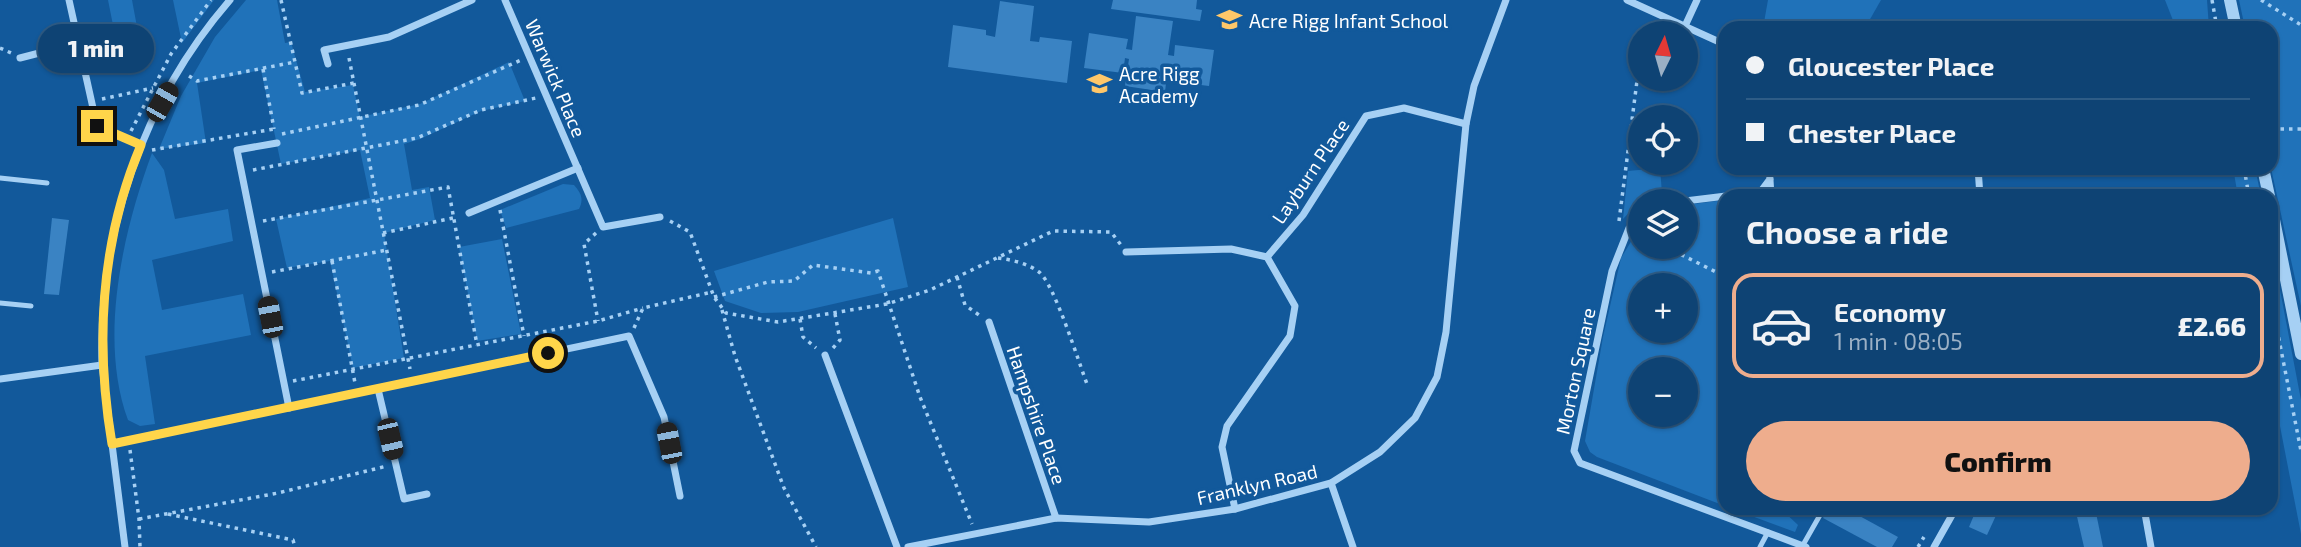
<!DOCTYPE html>
<meta charset="utf-8">
<style>
:root{--surface:#0e4374;--page:#174a79;--text:#f1f3f6;--muted:#9bb0c5;--line:#2e5c86;--accent:#eead8d}
body{margin:0;font-family:"Exo 2",sans-serif;background:var(--page);color:var(--text);height:100vh;display:flex;flex-direction:column;font-size:26px;white-space:nowrap}
*{box-sizing:border-box;margin:0}
p{font-size:23px;color:var(--muted)}
.icon{flex:none;width:38px;height:38px;fill:none;stroke:currentColor;stroke-width:2;stroke-linecap:round;stroke-linejoin:round}
.map{position:relative;flex:1;overflow:hidden}
.panel{position:absolute;left:1718px;top:189px;width:560px;height:326px;display:flex;flex-direction:column;background:var(--surface);border-radius:21px;box-shadow:0 2px 5px #0004,0 0 0 2px var(--line)}
.panel>*{flex:none}
.hud{position:absolute;left:1718px;top:21px;width:560px;height:154px;border-radius:21px;box-shadow:0 2px 5px #0004,0 0 0 2px var(--line);display:grid;align-content:center;height:154px;padding:0 28px;background:var(--surface)}
.needle{width:46px;rotate:5deg}
.fabs{position:absolute;left:1628px;top:21px;display:grid;gap:14px}
.fabs a{display:grid;place-items:center;width:70px;height:70px;border-radius:50%;background:var(--surface);box-shadow:0 2px 5px #0004,0 0 0 2px var(--line);font-size:35px}
.end{position:absolute;width:32px;height:32px;margin:-16px;border:9px solid #ffd54a;background:#111;box-shadow:0 0 0 4px #111}
.from{border-radius:50%}
.bubble{position:absolute;height:49px;border-radius:24px;background:var(--surface);box-shadow:0 2px 5px #0004,0 0 0 2px var(--line);font-size:23px;font-weight:800;line-height:49px;text-align:center}
.car{position:absolute;width:21px;height:42px;margin:-21px -10px;border-radius:9px;box-shadow:0 0 5px 2px #0007;background:linear-gradient(#222 24%,#8ab4d8 0 40%,#222 0 76%,#8ab4d8 0 86%,#222 0)}
.hud b{display:flex;align-items:center;gap:24px;height:66px;font-size:26px}
.hud b+b{border-top:2px solid var(--line)}
.hud i{width:18px;height:18px;background:var(--text)}
ul{padding:0;list-style:none}
li{display:flex;align-items:center;gap:21px;height:105px;margin:0 14px 10px;padding:0 14px;border:4px solid var(--line);border-radius:21px}
li div{flex:1}
li b{display:block;font-size:26px}
li em{font-style:normal;font-weight:800}
li.active{border-color:var(--accent)}
li>.icon{width:63px;height:63px;stroke-width:1.5}
h2{padding:0 28px;font-size:32px;line-height:84px}
.button{display:flex;gap:14px;margin-top:auto;padding:14px 28px}
.button a{flex:1;height:80px;border-radius:42px;background:var(--accent);color:#111;font-size:28px;font-weight:800;line-height:80px;text-align:center}
.map>svg:first-child{display:block}
.green{fill:#2072b9;fill-rule:evenodd}
.building{fill:#3a83c3}
.lines{fill:none;stroke-linecap:round;stroke-linejoin:round}
.path{stroke:#a6d0f4;stroke-width:3.5;stroke-dasharray:3.5 5;stroke-linecap:butt}
.service{stroke:#a6d0f4;stroke-width:5}
.minor{stroke:#a6d0f4;stroke-width:7}
.tertiary{stroke:#a6d0f4;stroke-width:12}
.route{stroke:#ffd54a;stroke-width:9}
.labels{text-anchor:middle;dominant-baseline:central;stroke-width:7;stroke-linejoin:round;paint-order:stroke}
.poi-label{font-size:19px;fill:#fff;stroke:#12599b;text-anchor:start}
.street-label{font-size:19px;fill:#fff;stroke:#12599b}
</style>
<div class="map">
<svg width="2301" height="547" viewBox="0 0 2301 547">
<rect width="100%" height="100%" fill="#12599b"/>
<g class="green">
<polygon points="108,0 132,0 140,43 94,53 93,46 103,44 100,29 113,25"/>
<polygon points="173,0 214,0 182,43"/>
<polygon points="246,0 277,0 285,43 291,42 305,92 353,85 360,117 420,104 509,62 525,101 481,111 420,139 404,144 412,190 429,187 435,220 384,233 404,358 353,368 330,261 287,268 276,219 370,198 360,150 281,164 261,70 197,83 206,143 159,149 181,96 215,37"/>
<polygon points="1768,0 1881,0 1865,28 1763,28"/>
<polygon points="2165,0 2207,0 2209,28 2176,28"/>
<polygon points="2239,0 2301,0 2301,306 2271,168 2272,28 2245,28"/>
<path d="M152 153 164 170 175 219 228 209 233 241 152 260 162 310 243 294 251 335 145 356 155 424 140 426 128 420C98 339 123 231 152 153Z"/>
<polygon points="1660,168 1662,193 1641,200 1623,219 1628,171"/>
<polygon points="2233,168 2255,168 2261,196 2238,196"/>
<path d="M563 184 574 185C581 193 584 199 579 209L506 228 500 210Z"/>
<path d="M1725 200H1726L1725 506 1597 457 1590 452 1585 441 1603 337 1621 258 1640 227V247H1685V205ZM1640 285H1685V331H1640ZM1640 369H1685V415H1640Z"/>
<polygon points="893,218 908,287 798,312 761,313 725,301 714,271"/>
<polygon points="502,239 521,334 477,341 459,247"/>
<polygon points="2272,248 2301,400 2301,534 2279,421 2272,422 2272,399 2275,398 2272,379"/>
<polygon points="1730,508 1780,508 1798,525 1795,532"/>
</g>
<g class="building">
<polygon points="1113,0 1197,0 1196,9 1202,10 1200,21 1111,9"/>
<polygon points="1000,1 1034,6 1030,41 1039,42 1040,37 1072,41 1067,83 948,67 953,25 986,30 986,35 995,37"/>
<polygon points="1136,16 1173,21 1168,55 1174,56 1175,45 1214,50 1209,86 1169,81 1171,65 1168,65 1165,92 1125,86 1129,59 1125,58 1123,73 1084,68 1089,33 1128,39 1126,49 1132,50"/>
<polygon points="52,218 69,220 59,295 44,294"/>
<polygon points="1829,508 1845,508 1898,537 1892,547 1877,547 1823,518"/>
<polygon points="1977,508 1999,509 1987,535 1969,527"/>
<polygon points="2075,508 2095,508 2103,547 2084,547"/>
</g>
<g class="lines">
<g class="path">
<polyline points="281,0 302,93 354,83"/>
<polyline points="2212,0 2217,28"/>
<polyline points="2261,0 2301,25"/>
<polyline points="0,48 11,53"/>
<polyline points="349,58 410,369"/>
<polyline points="263,69 274,129"/>
<polyline points="189,76 197,81 295,62"/>
<polyline points="102,99 153,88"/>
<polyline points="2272,129 2301,129"/>
<polyline points="131,131 171,54 211,0"/>
<polyline points="282,134 419,105 521,60"/>
<polyline points="152,150 274,129"/>
<polyline points="2244,168 2249,196"/>
<polyline points="253,170 417,138 481,110 536,98"/>
<polyline points="500,210 524,336"/>
<polyline points="263,221 448,187 477,345"/>
<polyline points="670,221 690,232 714,297 726,313 778,322 887,304 930,290 1053,231 1111,232 1121,245"/>
<polyline points="1619,221 1637,81"/>
<polyline points="383,233 453,218"/>
<polyline points="596,233 584,244 598,321"/>
<polyline points="1666,247 1726,277"/>
<path d="M998 258C1012 260 1027 263 1039 272 1054 283 1079 363 1087 384"/>
<polyline points="332,261 355,383"/>
<polyline points="272,272 387,250"/>
<polyline points="957,277 965,305 979,315"/>
<polyline points="714,297 768,282 794,281 813,265 871,273 878,271 920,397 972,524"/>
<polyline points="2272,304 2301,451"/>
<polyline points="722,310 735,356 784,488 816,547"/>
<polyline points="800,319 803,337 816,348"/>
<polyline points="634,328 643,308 712,292"/>
<polyline points="833,348 840,340 835,314"/>
<polyline points="293,381 598,321 643,308"/>
<polyline points="130,450 139,519 140,547"/>
<polyline points="168,514 293,540 295,547"/>
<polyline points="139,519 278,493 387,466"/>
<polyline points="1918,547 1924,537"/>
</g>
<g class="service">
<polyline points="0,178 47,183"/>
<polyline points="0,303 31,306"/>
<polyline points="1803,545 1824,508"/>
<polyline points="1760,547 1768,532"/>
</g>
<g class="minor">
<polyline points="69,0 97,126 141,145"/>
<polyline points="505,0 603,227 660,217"/>
<polyline points="1627,0 1726,45"/>
<polyline points="1685,26 1697,0"/>
<polyline points="20,58 78,43"/>
<polyline points="328,64 324,50 389,37 472,0"/>
<polyline points="277,143 237,150 289,408"/>
<polyline points="1978,168 1980,196"/>
<polyline points="1770,180 1771,196"/>
<polyline points="1729,196 1761,191 1770,179 1769,168"/>
<polyline points="1685,201 1726,196"/>
<polyline points="469,213 578,168"/>
<polyline points="1640,221 1629,228 1612,271 1574,451 1580,463 1806,547"/>
<polyline points="1126,252 1231,249 1267,257 1295,306 1290,336 1227,426 1222,447 1235,509"/>
<polyline points="1267,257 1303,215 1366,116 1404,108 1466,124"/>
<polyline points="989,322 1056,518"/>
<polyline points="825,355 897,547"/>
<polyline points="0,379 102,365"/>
<polyline points="378,389 404,499 427,494"/>
<polyline points="112,444 629,336 664,417 680,496"/>
<polyline points="1331,483 1353,547"/>
<polyline points="2144,508 2151,547"/>
<path d="M125 547 102 365C98 233 143 100 230 0"/>
<polyline points="908,547 1056,518 1149,522 1235,509 1331,483 1380,452 1415,418 1437,377 1446,332 1466,124 1474,86 1506,0"/>
<polyline points="1934,547 1956,508"/>
</g>
<g class="tertiary">
<polyline points="2230,0 2236,28"/>
<polyline points="2263,168 2269,196"/>
<polyline points="2272,210 2301,354"/>
</g>
</g>
<g class="lines">
<path class="route" d="M97 126 141 145C101 240 95 343 112 444L548 353"/>
</g>
<defs>
<symbol id="school-bare" viewBox="-9 -9 18 18"><path d="M0-5L7-2L0 1L-7-2ZM-4 1L0 2.5L4 1V4Q0 6-4 4Z" fill="#ffc769" stroke="#12599b" stroke-width="2.5" paint-order="stroke"/></symbol>
</defs>
<g fill-rule="evenodd">
<use href="#school-bare" x="1212" y="2" width="35" height="35"/>
<use href="#school-bare" x="1082" y="66" width="35" height="35"/>
</g>
<g class="labels">
<g class="poi-label">
<text x="1249" y="20">Acre Rigg Infant School</text>
<text x="1119" y="73">Acre Rigg<tspan x="1119" dy="22">Academy</tspan></text>
</g>
<g class="street-label">
<text transform="translate(556 78) rotate(67)">Warwick Place</text>
<text transform="translate(1310 171) rotate(-56)">Layburn Place</text>
<text transform="translate(1575 371) rotate(-78)">Morton Square</text>
<text transform="translate(1037 415) rotate(71)">Hampshire Place</text>
<text transform="translate(1257 484) rotate(-13)">Franklyn Road</text>
</g>
</g>
</svg>
<div class="fabs">
<a><svg class="needle" viewBox="-14 -14 28 28"><path d="M0-13l5 13h-10z" fill="#e53935"/><path d="M0 13l5-13h-10z" fill="#9bb0c5"/></svg></a>
<a><svg class="icon" aria-label="locate" viewBox="0 0 24 24"><circle cx="12" cy="12" r="6"/><path d="M12 2v4M12 18v4M2 12h4M18 12h4"/></svg></a>
<a><svg class="icon" aria-label="layers" viewBox="0 0 24 24"><path d="M12 4l9 5-9 5-9-5zM3 14l9 5 9-5"/></svg></a>
<a>+</a>
<a>−</a>
</div>
<i class="end from" style="left:548px;top:353px"></i>
<i class="end" style="left:97px;top:126px"></i>
<div class="bubble" style="left:38px;top:24px;width:116px">1 min</div>
<i class="car" style="left:162px;top:102px;rotate:30deg"></i>
<i class="car" style="left:270px;top:317px;rotate:349deg"></i>
<i class="car" style="left:390px;top:439px;rotate:167deg"></i>
<i class="car" style="left:669px;top:443px;rotate:349deg"></i>
<div class="hud">
<b><i class="from"></i>Gloucester Place</b>
<b><i></i>Chester Place</b>
</div>
<section class="panel">
<h2>Choose a ride</h2>
<ul>
<li class="active"><svg class="icon" aria-label="car" viewBox="0 0 24 24"><path d="M5 17H2v-5l4-1 3-4h7l3 4 3 1v5h-3M9 17h6M6 11h13"/><circle cx="7" cy="17" r="2"/><circle cx="17" cy="17" r="2"/></svg><div><b>Economy</b><p>1 min · 08:05</p></div><em>£2.66</em></li>
</ul>
<div class="button"><a>Confirm</a></div>
</section>
</div>
